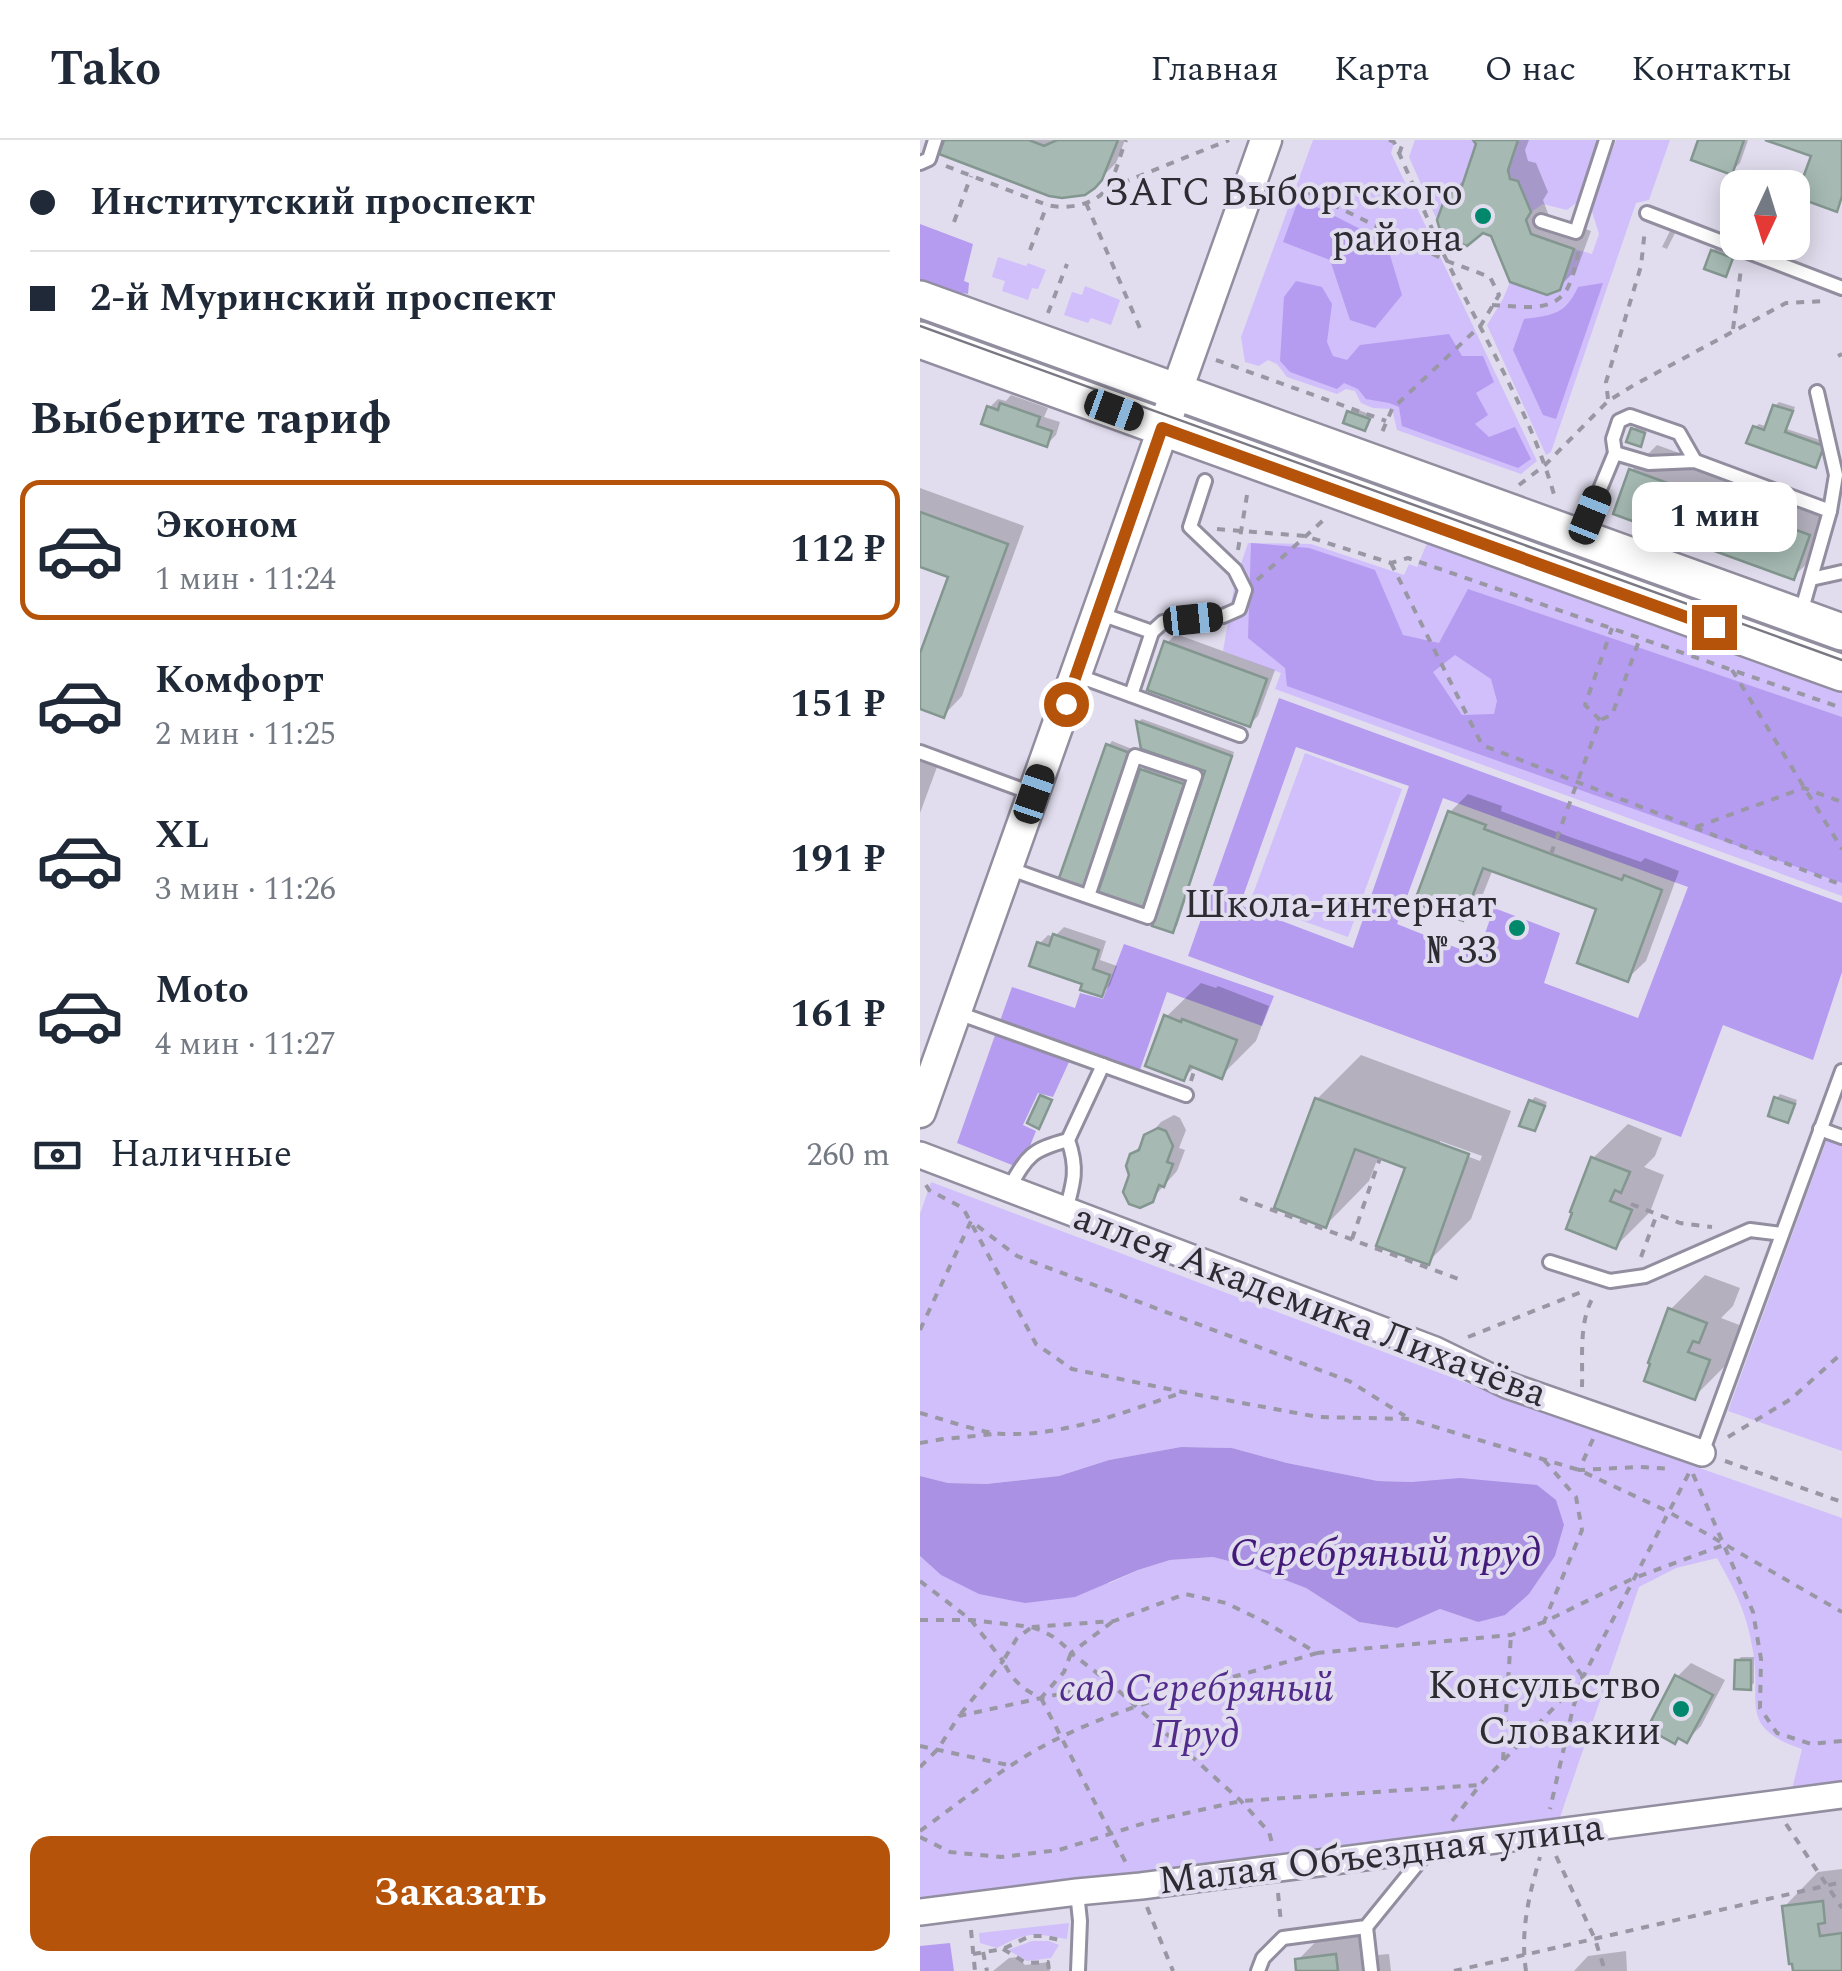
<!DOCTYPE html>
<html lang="ru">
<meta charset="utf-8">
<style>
:root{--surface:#fff;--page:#f2f2f3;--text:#1f2937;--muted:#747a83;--line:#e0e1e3;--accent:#b45309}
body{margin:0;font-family:Spectral,serif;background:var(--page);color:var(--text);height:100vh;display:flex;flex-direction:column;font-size:38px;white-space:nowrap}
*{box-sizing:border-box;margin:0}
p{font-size:32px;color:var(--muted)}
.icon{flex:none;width:55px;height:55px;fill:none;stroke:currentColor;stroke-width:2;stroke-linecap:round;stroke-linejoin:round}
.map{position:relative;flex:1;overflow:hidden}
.details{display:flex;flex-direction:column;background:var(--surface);width:920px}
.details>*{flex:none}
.top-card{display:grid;align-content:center;height:220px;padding:0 30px;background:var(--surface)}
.needle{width:65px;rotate:184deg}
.controls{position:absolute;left:800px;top:30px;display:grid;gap:20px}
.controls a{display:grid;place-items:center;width:90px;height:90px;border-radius:20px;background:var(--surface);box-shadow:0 5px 25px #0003;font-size:50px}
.end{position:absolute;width:45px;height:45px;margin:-22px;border:12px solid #b45309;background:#fff;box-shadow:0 0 0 5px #fff}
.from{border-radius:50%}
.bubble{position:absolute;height:70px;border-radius:20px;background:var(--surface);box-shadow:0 5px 25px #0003;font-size:32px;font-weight:700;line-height:70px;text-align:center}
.car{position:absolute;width:30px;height:60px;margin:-30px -15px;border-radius:12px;box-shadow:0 0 8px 2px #0007;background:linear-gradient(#222 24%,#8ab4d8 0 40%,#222 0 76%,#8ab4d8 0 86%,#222 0)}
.top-card b{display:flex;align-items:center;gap:35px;height:95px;font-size:38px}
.top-card b+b{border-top:2px solid var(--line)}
.top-card i{width:25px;height:25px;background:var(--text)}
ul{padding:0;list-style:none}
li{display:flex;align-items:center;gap:30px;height:140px;margin:0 20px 15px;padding:0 10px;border:5px solid transparent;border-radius:20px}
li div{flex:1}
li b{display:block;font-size:38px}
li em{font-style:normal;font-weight:700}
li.on{border-color:var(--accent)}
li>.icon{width:90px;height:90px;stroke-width:1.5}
h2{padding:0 30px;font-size:45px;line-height:120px}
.pay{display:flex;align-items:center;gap:25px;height:110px;padding:0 30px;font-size:38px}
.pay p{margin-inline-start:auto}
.cta{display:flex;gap:20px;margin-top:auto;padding:20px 30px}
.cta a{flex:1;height:115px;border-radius:20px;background:var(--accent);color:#fff;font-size:40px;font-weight:700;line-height:115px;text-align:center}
header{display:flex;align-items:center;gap:60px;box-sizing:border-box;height:140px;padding:0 50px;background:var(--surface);border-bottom:2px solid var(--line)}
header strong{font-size:48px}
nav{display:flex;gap:55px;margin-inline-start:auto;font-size:35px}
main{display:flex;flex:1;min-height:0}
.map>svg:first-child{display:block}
.green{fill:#d0bffb}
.forest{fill:#b59cf0;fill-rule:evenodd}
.water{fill:#aa91e4}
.shadow{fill:#0003;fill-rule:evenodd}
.building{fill:#a6bab3;stroke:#83968f;stroke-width:2.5}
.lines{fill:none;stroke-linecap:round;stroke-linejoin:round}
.service-casing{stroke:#928e9f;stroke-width:18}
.minor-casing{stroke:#928e9f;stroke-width:30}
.tertiary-casing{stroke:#928e9f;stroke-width:35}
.secondary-casing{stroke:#928e9f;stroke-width:40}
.path{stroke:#9997a3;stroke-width:4;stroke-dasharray:8 8;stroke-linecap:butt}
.service{stroke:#fff;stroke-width:12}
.minor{stroke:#fff;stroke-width:25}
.tertiary{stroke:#fff;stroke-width:30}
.secondary{stroke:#fff;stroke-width:35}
.tram{stroke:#7a7882;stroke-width:2.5}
.route{stroke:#b45309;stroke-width:12}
.poi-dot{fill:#01876b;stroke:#e1ddee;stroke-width:4}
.labels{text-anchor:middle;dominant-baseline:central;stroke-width:8;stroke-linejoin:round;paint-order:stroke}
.poi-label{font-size:40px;fill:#2d2c32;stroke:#e1ddee;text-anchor:end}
.street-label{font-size:40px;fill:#2d2c32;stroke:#e1ddee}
.park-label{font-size:40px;font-style:italic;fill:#522c8c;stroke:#e1ddee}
.water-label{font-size:42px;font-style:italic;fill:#431a7a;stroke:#e1ddee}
</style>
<header>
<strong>Tako</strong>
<nav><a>Главная</a><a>Карта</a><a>О нас</a><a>Контакты</a></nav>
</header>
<main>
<section class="details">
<div class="top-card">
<b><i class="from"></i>Институтский проспект</b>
<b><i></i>2-й Муринский проспект</b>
</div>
<h2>Выберите тариф</h2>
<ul>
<li class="on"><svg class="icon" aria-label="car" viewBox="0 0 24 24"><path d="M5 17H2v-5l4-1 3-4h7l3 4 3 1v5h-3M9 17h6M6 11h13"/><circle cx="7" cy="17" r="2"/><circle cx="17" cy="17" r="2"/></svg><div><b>Эконом</b><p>1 мин · 11:24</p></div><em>112 ₽</em></li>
<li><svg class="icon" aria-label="car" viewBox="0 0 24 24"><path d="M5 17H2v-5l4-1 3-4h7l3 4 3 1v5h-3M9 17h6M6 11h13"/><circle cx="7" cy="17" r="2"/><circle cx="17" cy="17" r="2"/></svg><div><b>Комфорт</b><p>2 мин · 11:25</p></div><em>151 ₽</em></li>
<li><svg class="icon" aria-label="car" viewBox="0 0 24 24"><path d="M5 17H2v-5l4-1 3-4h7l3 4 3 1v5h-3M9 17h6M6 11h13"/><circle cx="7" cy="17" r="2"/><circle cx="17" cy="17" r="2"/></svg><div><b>XL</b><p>3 мин · 11:26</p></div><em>191 ₽</em></li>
<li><svg class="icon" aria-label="car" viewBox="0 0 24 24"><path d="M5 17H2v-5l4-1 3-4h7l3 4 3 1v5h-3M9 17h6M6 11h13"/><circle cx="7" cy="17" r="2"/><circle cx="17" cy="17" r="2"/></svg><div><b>Moto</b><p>4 мин · 11:27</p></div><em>161 ₽</em></li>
</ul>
<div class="pay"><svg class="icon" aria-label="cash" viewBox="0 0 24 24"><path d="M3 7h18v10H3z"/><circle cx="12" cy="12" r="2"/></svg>Наличные<p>260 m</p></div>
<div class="cta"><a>Заказать</a></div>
</section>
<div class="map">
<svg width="922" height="1831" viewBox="0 0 922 1831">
<rect width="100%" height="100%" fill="#e1ddee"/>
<g class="green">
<polygon points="393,0 475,0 471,13 617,321 601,334 477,290 472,269 453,268 441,263 435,251 426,249 417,254 367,237 357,224 348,220 339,226 325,222 321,197"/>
<polygon points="495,0 553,0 556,4 542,46 526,55 517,80 489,17"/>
<polygon points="598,0 680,0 660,60 647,70 623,64 611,72 598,41 590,39 588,30"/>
<polygon points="696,0 750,0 729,60 716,63 631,312 626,315 567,185 583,159 590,142 627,155 640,150 654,109 672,114 679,94 671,68"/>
<polygon points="78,117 106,126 108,123 126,130 118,149 112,148 108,160 82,151 85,141 72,137"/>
<polygon points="165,146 200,160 191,185 171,178 168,183 144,175 152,152 162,155"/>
<polygon points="510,396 922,542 922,756 355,549 361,533 303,511 315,442 328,403 391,404 484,435 489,424 497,427"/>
<polygon points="385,613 482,649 428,797 330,762"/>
<polygon points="907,999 922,1005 922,1311 808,1271"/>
<path d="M11 1042 677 1292 922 1378V1643L872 1649 882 1609C817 1587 842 1563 833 1511 827 1473 815 1450 797 1418L756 1428 719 1447 639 1680 0 1762V1416L21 1435 190 1443 218 1430 250 1420 293 1417 328 1426 386 1448 439 1482 477 1488 520 1469 558 1482 609 1454 635 1416 644 1385 492 1342 458 1341 367 1323 312 1308 261 1307 189 1320 139 1336 66 1344 28 1343 0 1336V1074Z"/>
<path d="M149 1783 147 1799C112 1793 109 1791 77 1808L60 1803 59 1793Z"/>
<polygon points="112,1801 129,1801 139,1805 131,1818 107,1821 88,1810"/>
</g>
<g class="forest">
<polygon points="379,58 466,102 482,155 455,188 430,180 410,120 363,102"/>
<polygon points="0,84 53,104 44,141 49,143 48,154 35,152 0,139"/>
<polygon points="376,141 402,147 412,164 407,202 413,216 427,220 440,205 529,194 542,216 563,216 574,242 556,253 568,275 555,284 569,297 595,287 611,319 598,328 482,286 479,267 469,263 446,259 438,249 424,243 417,249 370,232 360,221 364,157"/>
<path d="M683 143 636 279 623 275 593 210 604 179C633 175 645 175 658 147Z"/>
<path d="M331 403 389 408 455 430 483 495 519 503 548 449 922 577V743L367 546 365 528 328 498ZM535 515 571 539 577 561 574 574 542 575 513 532Z"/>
<path d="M359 558 922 763V832L893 920 803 885 761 997 268 816ZM376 607 489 646 433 808 320 765ZM523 658 768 747 718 878 624 843 640 793 574 768 557 816 477 784Z"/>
<polygon points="204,804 354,856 342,886 247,852 215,944 149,922 133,957 118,953 103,985 116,991 108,1011 97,1027 37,1003 92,847 155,868 160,853 183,859"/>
<polygon points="30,1803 34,1831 0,1831 0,1806"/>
</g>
<polygon class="water" points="261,1307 312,1308 367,1323 458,1341 492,1342 540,1338 617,1345 636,1360 644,1385 635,1416 609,1454 585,1475 558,1482 520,1469 477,1488 439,1482 386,1448 328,1426 293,1417 250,1420 218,1430 155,1457 105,1463 59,1454 21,1435 0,1416 0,1336 28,1343 66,1344 139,1336 189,1320"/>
<g class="shadow">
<polygon points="27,0 205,0 196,23 181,38"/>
<polygon points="556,0 609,0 605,10 608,21 616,23 628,52 623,60 629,76 671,91 657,129 638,148 573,94 562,90 528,56 547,37 559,3"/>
<polygon points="781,0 828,0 820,23 811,32"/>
<polygon points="750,91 755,93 747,109 742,107"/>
<polygon points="796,107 815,114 809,131 805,134 793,111"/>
<polygon points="91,255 128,268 124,277 140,282 136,295 127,304 69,268 78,259 86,261"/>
<polygon points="859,262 875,267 867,289 906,302 899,321 895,325 835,287 839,284 848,287 855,266"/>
<polygon points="433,268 452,275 444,288 430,272"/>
<polygon points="717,286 727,290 720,304 713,290"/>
<polygon points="737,305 915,369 900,411 873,437 711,331"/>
<polygon points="0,348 104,386 42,556 24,575 0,566 0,520 31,435 0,424"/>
<polygon points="256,494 355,530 338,576 329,585 247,503"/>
<polygon points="222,579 314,612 257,786 253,790 288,630 218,582"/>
<polygon points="192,601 212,609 166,743 163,746 189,605"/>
<polygon points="0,612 20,619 0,673"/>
<polygon points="226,626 266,640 225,764 221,768 222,630"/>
<polygon points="548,654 582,666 581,671 650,697 721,722 725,718 759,731 726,821 707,839 680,768 573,729 561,759 543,778 530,672"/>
<polygon points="144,787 186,801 180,820 197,826 190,845 182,854 119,804 128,795 134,797"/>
<polygon points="281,843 296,848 298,846 349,866 336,901 301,936 276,926 263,938 246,877"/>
<path d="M441 915 591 971 551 1079 508 1122 489 1026 459 1015 449 1041 406 1085 397 959ZM520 1001 562 1016 560 1021 520 1006Z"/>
<polygon points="860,954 877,960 871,977 867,981 857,958"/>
<polygon points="615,957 627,962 618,985 615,988 611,961"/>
<polygon points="254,975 260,978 266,990 259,1008 265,1010 257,1031 231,1060 212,1035 212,1015 241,982"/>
<polygon points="708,984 742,998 735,1016 724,1027 744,1035 730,1072 696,1106 673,1018"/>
<polygon points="785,1135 820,1148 813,1166 801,1178 822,1186 808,1223 774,1257 751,1169"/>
<polygon points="821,1517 834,1517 834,1543 830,1547 817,1521"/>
<polygon points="771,1523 805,1540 781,1586 767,1600 757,1537"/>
<polygon points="922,1729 922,1831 876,1831 864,1767 898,1732"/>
<polygon points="450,1781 446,1816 469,1814 471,1831 379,1831 378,1820 412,1785"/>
<polygon points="706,1811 707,1831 654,1831 668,1816"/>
<polygon points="98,1817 105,1825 129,1822 130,1831 73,1831 89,1818"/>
</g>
<g class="building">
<polygon points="24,0 109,0 124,6 137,0 198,0 182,40 175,48 165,55 142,58 129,56 19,14"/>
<polygon points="553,0 598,0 588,30 590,39 598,41 611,72 606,80 611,94 654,109 640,150 627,155 590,142 571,96 563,93 547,106 522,97 517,80 526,55 542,46 556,4"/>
<polygon points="778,0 824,0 812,35 771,20"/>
<polygon points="845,0 922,0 922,56 917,72 876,57 891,16"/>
<polygon points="791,110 813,118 806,137 784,129"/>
<polygon points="80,263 120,277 117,286 132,291 127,307 61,284 67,266 78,270"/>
<polygon points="853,265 873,271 865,292 904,306 896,328 826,303 833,286 844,290"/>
<polygon points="427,271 450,279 445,291 423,283"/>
<polygon points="711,288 725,293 721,307 706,302"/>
<polygon points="709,329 890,395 874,440 693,374"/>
<polygon points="0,372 88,404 24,578 0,569 0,513 28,437 0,427"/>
<polygon points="244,501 347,539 330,587 227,550"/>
<polygon points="216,581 312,616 253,793 232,786 285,631 221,609"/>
<polygon points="186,604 210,613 163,749 138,741"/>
<polygon points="220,629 264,644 222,771 177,755"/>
<polygon points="528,671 566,685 564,689 631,714 702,740 704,735 742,750 708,842 657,823 676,769 563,728 543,781 494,763"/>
<polygon points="133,794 179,810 173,829 190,835 182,857 160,850 162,844 109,826 117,802 129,806"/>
<polygon points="244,875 261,882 262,879 317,900 302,939 270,926 264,941 225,926"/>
<polygon points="120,955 132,960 119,989 107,983"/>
<polygon points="854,957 875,964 868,983 848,976"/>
<polygon points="395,958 549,1014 509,1125 456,1106 485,1028 435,1009 406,1088 354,1068"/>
<polygon points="609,960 625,966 615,991 599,986"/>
<polygon points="238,988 246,991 253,1006 247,1022 253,1024 244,1047 239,1045 233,1062 220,1068 209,1064 203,1052 209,1035 206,1026 210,1014 219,1010 224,995"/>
<polygon points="671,1017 710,1032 701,1053 695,1050 690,1061 712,1070 696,1109 646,1089 652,1073 650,1072"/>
<polygon points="748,1168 787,1183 779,1203 773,1201 768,1212 790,1220 775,1260 724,1241 730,1224 728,1223"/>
<polygon points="815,1520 831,1520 831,1550 814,1549"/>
<polygon points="755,1535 793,1555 767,1603 758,1598 755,1604 737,1594 739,1588 730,1583"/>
<polygon points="903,1761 905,1783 898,1784 900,1796 922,1793 922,1831 873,1831 872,1824 869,1824 862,1766"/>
<polygon points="416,1814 418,1831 376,1831 375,1819"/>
</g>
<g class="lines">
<defs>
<g id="service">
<polyline points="0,23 9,19 15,0"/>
<polyline points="727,73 922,148"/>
<polyline points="621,81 656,92 686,0"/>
<polyline points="897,252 916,335 910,371"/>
<polyline points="695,313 693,299 699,281 710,276 759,293 775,321"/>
<polyline points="661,395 695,313 729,323 775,321 910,371 880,476"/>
<polyline points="891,439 922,432"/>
<polyline points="178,473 232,492 243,482 303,476 319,469 325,450 315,430 270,387 285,341"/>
<polyline points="156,535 320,595"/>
<polyline points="211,555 232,492"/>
<polyline points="0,612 114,654"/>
<path d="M88 728C134 745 181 761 228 777L275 636 215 616 168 756"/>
<polyline points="38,873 266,955"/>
<polyline points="900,989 922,997"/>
<path d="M89 1048C108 1015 111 1010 148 1000"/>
<path d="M146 1070C154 1042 158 1028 148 1000L183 925"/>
<polyline points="630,1122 690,1141 725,1136 830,1090 862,1094"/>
<polyline points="782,1313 922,931"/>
<polyline points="157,1752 160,1781 158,1831"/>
<polyline points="446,1787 451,1831"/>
<polyline points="338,1831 343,1818 363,1798 446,1787 507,1712"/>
</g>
<g id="minor">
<polyline points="0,1015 515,1210 587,1245 782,1313"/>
<polyline points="0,1772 157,1752 221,1746 922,1655"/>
</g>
<polyline id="tertiary" points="0,972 346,0"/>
<g id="secondary">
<polyline points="0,159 922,492"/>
<polyline points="0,200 922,533"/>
</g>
</defs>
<use href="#service" class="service-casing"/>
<use href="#minor" class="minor-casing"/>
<use href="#tertiary" class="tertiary-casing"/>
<use href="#secondary" class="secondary-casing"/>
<g class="path">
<path d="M469 0 474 2C492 41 508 82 527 121 564 199 612 275 635 358"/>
<polyline points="479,14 484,0"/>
<path d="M26 26 127 65C147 70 176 65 188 47 196 34 200 15 206 0"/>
<polyline points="187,49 309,0"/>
<polyline points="383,50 527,121 570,137 579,155 561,185 472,269 460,297"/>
<polyline points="166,63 222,193"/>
<polyline points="34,82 51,36"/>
<polyline points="110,110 127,65"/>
<path d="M572 165C603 166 639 176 651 140 655 129 658 120 658 108"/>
<polyline points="128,173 147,124"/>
<polyline points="813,189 821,129"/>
<polyline points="918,216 922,214"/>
<polyline points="296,220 466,281"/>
<polyline points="688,259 686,242 721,126 725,89"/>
<polyline points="599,345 625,325 688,261 714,245 866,163 906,161"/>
<polyline points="297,389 385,396 471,423 488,418 922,568"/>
<polyline points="318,410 327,355"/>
<polyline points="471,423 562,605 922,745"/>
<polyline points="337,440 408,376"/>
<polyline points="812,530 922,709"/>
<polyline points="680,580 665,565 692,488"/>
<polyline points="776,687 884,648 922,662"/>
<polyline points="631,714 680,580 692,575 720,498"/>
<polyline points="271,941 275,928"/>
<polyline points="6,1045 9,1050 43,1068 116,1204 152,1229 263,1252 398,1277 489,1279 659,1330 747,1371 922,1472"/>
<polyline points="320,1058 541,1140"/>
<polyline points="711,1064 760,1083 792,1087"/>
<polyline points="432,1099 460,1018"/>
<polyline points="721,1117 737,1074"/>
<polyline points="0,1190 51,1081 97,1116 429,1241 485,1276"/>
<polyline points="548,1197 664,1151"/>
<path d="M662 1247C663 1217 658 1180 675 1154"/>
<path d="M0 1273C23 1279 61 1293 83 1294 144 1296 202 1273 258 1254"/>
<polyline points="808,1297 871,1259 922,1213"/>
<polyline points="673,1299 659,1330 719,1327 751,1329"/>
<polyline points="0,1303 23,1299 75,1294"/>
<polyline points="624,1320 656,1357 662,1390 624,1482 663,1537 653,1568 630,1669"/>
<polyline points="805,1321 922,1362"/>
<polyline points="773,1334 833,1472 841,1519 840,1568 857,1593 891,1604 922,1601"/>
<polyline points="0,1441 51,1480 83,1521 39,1576"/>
<polyline points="0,1480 51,1480 112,1487 194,1481 265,1454 306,1463 345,1482 397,1513 591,1495 624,1482 714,1438 804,1405"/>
<polyline points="192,1482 151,1513 190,1543 321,1661 349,1692 352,1703"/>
<path d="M112 1487C129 1493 139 1499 151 1513L144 1532 121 1558C102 1549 92 1540 83 1521L97 1498Z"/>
<polyline points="121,1558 206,1723"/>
<polyline points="0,1606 88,1625"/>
<polyline points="583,1620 591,1495"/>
<polyline points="0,1627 18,1609 39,1576 190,1543"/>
<polyline points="532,1681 560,1645 663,1537 769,1333"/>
<polyline points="866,1684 922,1768"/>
<path d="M0 1691C46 1658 90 1621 141 1597 219 1559 314 1538 397 1513"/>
<polyline points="0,1697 30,1712 81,1717 139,1710 231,1681 321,1661 560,1645"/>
<polyline points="636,1716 675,1799 685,1831"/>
<polyline points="358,1753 361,1783"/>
<polyline points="227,1767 253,1831"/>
<polyline points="51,1790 55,1831"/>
<polyline points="83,1809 106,1823 128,1822 129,1831"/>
<polyline points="63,1812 67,1831"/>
<polyline points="53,1814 83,1809 110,1796 122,1796 144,1801"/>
<polyline points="534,1831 922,1742"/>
<path d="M606 1831C600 1791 609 1755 620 1717"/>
</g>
<use href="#service" class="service"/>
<use href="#minor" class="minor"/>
<use href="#tertiary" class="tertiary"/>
<use href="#secondary" class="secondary"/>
<polyline class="tram" points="0,186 922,520"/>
</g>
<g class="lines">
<polyline class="route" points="146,564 242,288 794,487"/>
</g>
<g class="poi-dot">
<circle cx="563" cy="76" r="10"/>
<circle cx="597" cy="788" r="10"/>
<circle cx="761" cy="1569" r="10"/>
</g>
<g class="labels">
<g class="poi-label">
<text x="543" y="53">ЗАГС Выборгского<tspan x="543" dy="46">района</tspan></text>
<text x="577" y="765">Школа-интернат<tspan x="577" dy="46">№ 33</tspan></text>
<text x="741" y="1546">Консульство<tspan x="741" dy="46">Словакии</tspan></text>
</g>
<g class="street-label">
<text transform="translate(390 1166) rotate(21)">аллея Академика Лихачёва</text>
<text transform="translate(461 1715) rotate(-7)">Малая Объездная улица</text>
</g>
<g class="park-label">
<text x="276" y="1549">сад Серебряный<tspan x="276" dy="46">Пруд</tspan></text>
</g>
<g class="water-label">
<text x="466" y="1413">Серебряный пруд</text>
</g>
</g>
</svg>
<div class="controls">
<a><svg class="needle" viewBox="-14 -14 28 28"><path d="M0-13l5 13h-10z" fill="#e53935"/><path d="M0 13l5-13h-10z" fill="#747a83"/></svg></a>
</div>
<i class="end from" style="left:146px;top:564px"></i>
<i class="end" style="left:794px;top:487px"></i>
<div class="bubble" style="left:712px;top:342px;width:165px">1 мин</div>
<i class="car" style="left:194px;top:270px;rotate:110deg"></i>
<i class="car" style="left:670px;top:375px;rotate:22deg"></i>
<i class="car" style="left:273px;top:479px;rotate:84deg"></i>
<i class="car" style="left:114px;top:654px;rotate:19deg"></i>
</div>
</main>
